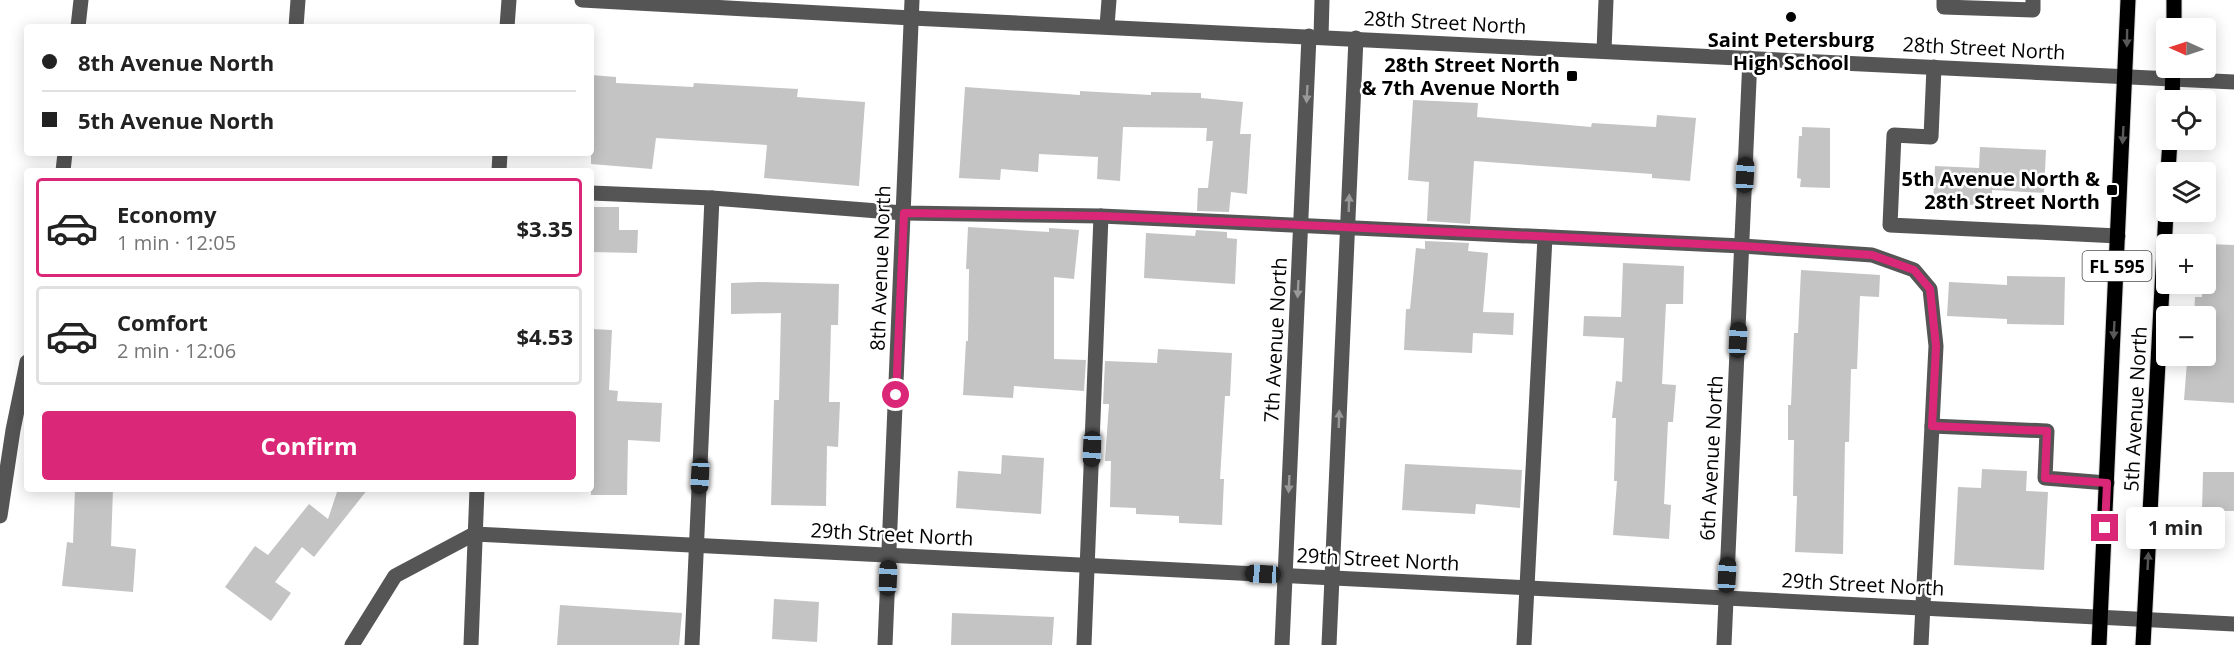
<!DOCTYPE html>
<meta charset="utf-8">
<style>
:root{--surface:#fff;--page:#f6f6f6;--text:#222;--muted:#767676;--line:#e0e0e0;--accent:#db2777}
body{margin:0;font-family:"Open Sans",sans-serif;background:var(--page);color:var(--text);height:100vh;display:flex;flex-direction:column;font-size:22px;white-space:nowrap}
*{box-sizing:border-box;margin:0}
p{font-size:20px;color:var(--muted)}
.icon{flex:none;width:33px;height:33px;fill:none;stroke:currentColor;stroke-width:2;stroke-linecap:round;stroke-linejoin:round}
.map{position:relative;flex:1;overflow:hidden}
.side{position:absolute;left:24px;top:168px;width:570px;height:324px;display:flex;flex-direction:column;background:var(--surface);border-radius:6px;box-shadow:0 3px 15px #0003}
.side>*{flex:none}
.banner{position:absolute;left:24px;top:24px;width:570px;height:132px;border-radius:6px;box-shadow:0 3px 15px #0003;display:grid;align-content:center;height:132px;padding:0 18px;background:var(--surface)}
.needle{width:39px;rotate:273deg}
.buttons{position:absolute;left:2156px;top:18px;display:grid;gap:12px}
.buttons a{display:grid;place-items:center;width:60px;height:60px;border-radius:6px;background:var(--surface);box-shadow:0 3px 15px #0003;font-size:30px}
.end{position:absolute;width:27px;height:27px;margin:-14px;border:8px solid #db2777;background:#fff;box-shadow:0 0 0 3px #fff}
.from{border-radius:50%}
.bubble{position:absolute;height:42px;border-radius:6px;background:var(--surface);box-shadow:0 3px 15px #0003;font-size:20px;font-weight:700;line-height:42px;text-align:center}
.car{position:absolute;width:18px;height:36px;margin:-18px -9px;border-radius:8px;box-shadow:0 0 4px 2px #0007;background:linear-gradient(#222 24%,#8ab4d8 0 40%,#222 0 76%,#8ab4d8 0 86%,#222 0)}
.banner b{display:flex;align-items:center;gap:21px;height:57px;font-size:22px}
.banner b+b{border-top:2px solid var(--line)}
.banner i{width:15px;height:15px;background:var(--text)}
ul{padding:10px 0 0;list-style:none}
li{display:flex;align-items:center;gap:18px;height:99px;margin:0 12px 9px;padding:0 6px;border:3px solid var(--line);border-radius:6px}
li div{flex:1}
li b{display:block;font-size:22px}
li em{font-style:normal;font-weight:700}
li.active{border-color:var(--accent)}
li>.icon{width:54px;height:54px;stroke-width:1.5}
.action{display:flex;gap:12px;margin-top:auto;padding:12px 18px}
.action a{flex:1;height:69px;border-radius:6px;background:var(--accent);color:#fff;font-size:24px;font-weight:700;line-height:69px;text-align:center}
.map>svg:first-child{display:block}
.building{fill:#c4c4c4}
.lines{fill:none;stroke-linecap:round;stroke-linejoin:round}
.major-casing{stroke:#dbdbdb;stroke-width:17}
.minor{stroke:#555;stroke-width:15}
.major{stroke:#000;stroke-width:15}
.oneway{fill:#595959}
.oneway2{fill:#999}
.route{stroke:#db2777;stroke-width:8}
.poi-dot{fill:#000;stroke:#fff;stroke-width:2}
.labels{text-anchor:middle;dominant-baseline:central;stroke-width:5;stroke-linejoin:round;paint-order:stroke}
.shield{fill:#fff;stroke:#4c4c4c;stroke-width:1.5}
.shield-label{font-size:18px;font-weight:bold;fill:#000}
.street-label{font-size:20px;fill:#000;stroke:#fff}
.poi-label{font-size:20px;font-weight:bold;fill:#000;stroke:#fff;text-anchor:end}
</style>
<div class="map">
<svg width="2234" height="645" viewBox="0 0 2234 645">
<rect width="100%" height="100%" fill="#fff"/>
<g class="building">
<polygon points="591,75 616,77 616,83 693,87 694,83 798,89 797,97 865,102 859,186 764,178 767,145 656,138 652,169 591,164"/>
<polygon points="965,87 1080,95 1080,91 1151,95 1151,92 1201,93 1201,98 1243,102 1240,134 1251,134 1247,194 1231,192 1229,212 1197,211 1198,188 1208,188 1213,141 1206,141 1207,128 1123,127 1120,181 1097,179 1098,157 1039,154 1038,172 1001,169 1000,180 959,178"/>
<polygon points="1413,100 1478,103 1477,117 1591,127 1592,123 1656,127 1657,115 1696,118 1690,181 1652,178 1652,174 1474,161 1470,224 1427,221 1429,182 1408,180"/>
<polygon points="1802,127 1830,128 1830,188 1800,187 1801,179 1797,178 1799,136 1802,136"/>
<polygon points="1980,147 2046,150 2044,193 1992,190 1992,206 1933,203 1935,166 1979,168"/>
<polygon points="591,207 619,207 619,230 638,230 637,253 591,252"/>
<polygon points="968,227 1049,232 1049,228 1079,230 1074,279 1054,277 1054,359 1086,360 1084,391 1014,386 1013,398 963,395 966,341 968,341 969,269 966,269"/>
<polygon points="1196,230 1227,232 1227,238 1237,239 1235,284 1144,278 1146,233 1195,236"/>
<polygon points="1425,241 1469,243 1468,251 1488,253 1483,312 1514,313 1513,335 1473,333 1472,353 1404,350 1406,309 1410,309 1416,248 1425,249"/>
<polygon points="2206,244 2234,245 2234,403 2184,400 2187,362 2192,362 2192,356 2205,356 2205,316 2194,316 2195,297 2202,297 2203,284 2205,284"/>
<polygon points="1623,263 1684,266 1683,304 1666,304 1662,384 1676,385 1673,422 1668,422 1664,504 1671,505 1669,539 1613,535 1617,481 1614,481 1616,418 1612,418 1616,381 1622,382 1624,338 1583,336 1584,316 1621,317"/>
<polygon points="1801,270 1880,275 1879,297 1860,296 1857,369 1851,369 1849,442 1845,442 1843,554 1795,552 1797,496 1793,496 1794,440 1788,440 1788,405 1791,405 1794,333 1798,333"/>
<polygon points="2007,276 2065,277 2064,325 2007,324 2007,319 1947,316 1949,282 2007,285"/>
<polygon points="758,282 839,284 838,325 831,325 829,402 840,402 838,447 827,446 826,506 771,505 774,400 779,400 781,313 731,314 731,283"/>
<polygon points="591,329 612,330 609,390 618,391 617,401 662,403 660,442 628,440 627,495 591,495"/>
<polygon points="1158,349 1232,353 1230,396 1225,396 1220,479 1224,479 1222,525 1179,523 1179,516 1136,514 1136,508 1110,507 1111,461 1105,461 1109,404 1103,404 1105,361 1157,363"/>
<polygon points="1002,455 1044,458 1041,514 956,508 958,471 1001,474"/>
<polygon points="1405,464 1522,470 1520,508 1476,504 1475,514 1402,510"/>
<polygon points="1982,469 2027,471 2026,491 2048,492 2044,570 1954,565 1958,487 1981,488"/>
<polygon points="2203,472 2234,472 2234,511 2202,511"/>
<polygon points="75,489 113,489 111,546 136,549 133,592 62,586 67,542 73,543"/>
<polygon points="338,489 368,489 314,557 302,547 275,582 291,593 271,621 225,587 255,546 268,555 309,504 328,519"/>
<polygon points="774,599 819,602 817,642 772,639"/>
<polygon points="560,605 682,613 679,645 557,645"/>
<polygon points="952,613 1054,617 1052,645 951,645"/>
</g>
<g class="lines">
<defs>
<g id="major">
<polyline points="2174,28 2174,0"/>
<polyline points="2172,100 2173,68"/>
<polyline points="2168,172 2170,140"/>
<polyline points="2099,645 2128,0"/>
<polyline points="2143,645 2166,212"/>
</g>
</defs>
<use href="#major" class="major-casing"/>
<g class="minor">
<polyline points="582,0 912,18 2234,82"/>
<polyline points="1944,0 1944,7 2033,10 2033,0"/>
<polyline points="1107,26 1109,0"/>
<polyline points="78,27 81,0"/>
<polyline points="296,27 298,0"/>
<polyline points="507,27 509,0"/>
<polyline points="1321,37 1322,0"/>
<polyline points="1604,51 1606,0"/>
<polyline points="1934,67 1931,137 1894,135 1890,225 2118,236"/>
<polyline points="63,171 65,153"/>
<polyline points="499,171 500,153"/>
<polyline points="591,193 712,198 904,213 1101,216 1742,246 1872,255 1914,270 1930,289 1936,346 1921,645"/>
<polyline points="1932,426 2047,431 2045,478 2107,483"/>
<polyline points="0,516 13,430 27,362"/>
<polyline points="352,645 395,576 474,534 2234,624"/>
<polyline points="471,645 477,489"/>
<polyline points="692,645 712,198"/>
<polyline points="885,645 912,0"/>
<polyline points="1084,645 1101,216"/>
<polyline points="1282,645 1309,36"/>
<polyline points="1329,645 1356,38"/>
<polyline points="1524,645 1545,237"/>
<polyline points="1724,645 1750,58"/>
</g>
<use href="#major" class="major"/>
</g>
<defs><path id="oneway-solid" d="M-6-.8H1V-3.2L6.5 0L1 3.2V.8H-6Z" transform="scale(1.5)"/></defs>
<g class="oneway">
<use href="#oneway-solid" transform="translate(2127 38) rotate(91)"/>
<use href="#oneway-solid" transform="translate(2123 135) rotate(93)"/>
<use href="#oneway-solid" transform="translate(2114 330) rotate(93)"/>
<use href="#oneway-solid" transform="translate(2148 561) rotate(-87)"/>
</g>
<g class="oneway2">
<use href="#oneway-solid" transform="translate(1307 94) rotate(93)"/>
<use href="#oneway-solid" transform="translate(1349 203) rotate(-88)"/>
<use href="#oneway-solid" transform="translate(1298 289) rotate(93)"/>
<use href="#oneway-solid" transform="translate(1339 419) rotate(-88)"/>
<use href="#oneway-solid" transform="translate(1289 484) rotate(93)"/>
</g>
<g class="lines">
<polyline class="route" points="896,395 904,213 1101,216 1301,225 1742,246 1872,255 1914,270 1930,289 1936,346 1932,426 2047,431 2045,478 2107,483 2105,528"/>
</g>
<g class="poi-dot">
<circle cx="1791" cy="17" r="6"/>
<rect x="1566" y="70" width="12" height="12" rx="3"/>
<rect x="2106" y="184" width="12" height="12" rx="3"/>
</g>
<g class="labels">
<rect class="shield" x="2082.5" y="251" width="69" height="30" rx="4.5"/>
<g class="shield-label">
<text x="2117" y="266">FL 595</text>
</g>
<g class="street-label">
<text transform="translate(1445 22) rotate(3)">28th Street North</text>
<text transform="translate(1984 48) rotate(3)">28th Street North</text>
<text transform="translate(880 268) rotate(-88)">8th Avenue North</text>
<text transform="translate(1275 340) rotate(-87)">7th Avenue North</text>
<text transform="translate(2135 409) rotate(-87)">5th Avenue North</text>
<text transform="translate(1711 458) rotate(-87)">6th Avenue North</text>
<text transform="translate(892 534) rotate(3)">29th Street North</text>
<text transform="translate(1378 559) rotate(3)">29th Street North</text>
<text transform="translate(1863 584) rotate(3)">29th Street North</text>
</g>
<g class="poi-label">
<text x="1791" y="39" text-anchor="middle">Saint Petersburg<tspan x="1791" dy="23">High School</tspan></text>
<text x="1560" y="64">28th Street North<tspan x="1560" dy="23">&amp; 7th Avenue North</tspan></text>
<text x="2100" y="178">5th Avenue North &amp;<tspan x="2100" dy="23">28th Street North</tspan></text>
</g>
</g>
</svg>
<div class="buttons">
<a><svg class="needle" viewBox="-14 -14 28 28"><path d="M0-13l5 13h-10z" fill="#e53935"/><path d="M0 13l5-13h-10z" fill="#767676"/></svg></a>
<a><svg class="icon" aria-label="locate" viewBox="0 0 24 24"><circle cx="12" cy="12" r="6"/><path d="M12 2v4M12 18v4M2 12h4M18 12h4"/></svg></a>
<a><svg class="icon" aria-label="layers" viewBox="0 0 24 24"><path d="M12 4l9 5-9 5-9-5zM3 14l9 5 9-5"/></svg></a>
<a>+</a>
<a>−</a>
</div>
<i class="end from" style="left:896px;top:395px"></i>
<i class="end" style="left:2105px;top:528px"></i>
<div class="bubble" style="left:2126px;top:507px;width:99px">1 min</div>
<i class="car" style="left:1745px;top:175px;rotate:3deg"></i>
<i class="car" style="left:1738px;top:340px;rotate:3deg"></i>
<i class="car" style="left:1092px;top:449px;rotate:182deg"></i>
<i class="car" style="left:700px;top:476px;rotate:183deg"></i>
<i class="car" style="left:1263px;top:574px;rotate:273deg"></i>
<i class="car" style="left:1727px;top:575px;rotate:3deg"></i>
<i class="car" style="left:888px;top:578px;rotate:2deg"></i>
<div class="banner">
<b><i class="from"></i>8th Avenue North</b>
<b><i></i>5th Avenue North</b>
</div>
<section class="side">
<ul>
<li class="active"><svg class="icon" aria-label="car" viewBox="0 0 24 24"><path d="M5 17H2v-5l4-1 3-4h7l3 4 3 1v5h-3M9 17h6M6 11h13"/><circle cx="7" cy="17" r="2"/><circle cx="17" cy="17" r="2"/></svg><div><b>Economy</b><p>1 min · 12:05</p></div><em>$3.35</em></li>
<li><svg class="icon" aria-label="car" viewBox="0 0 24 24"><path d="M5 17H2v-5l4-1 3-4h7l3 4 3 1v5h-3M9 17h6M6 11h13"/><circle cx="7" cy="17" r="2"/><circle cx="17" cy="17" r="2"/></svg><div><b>Comfort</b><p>2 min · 12:06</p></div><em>$4.53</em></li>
</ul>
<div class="action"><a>Confirm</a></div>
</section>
</div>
